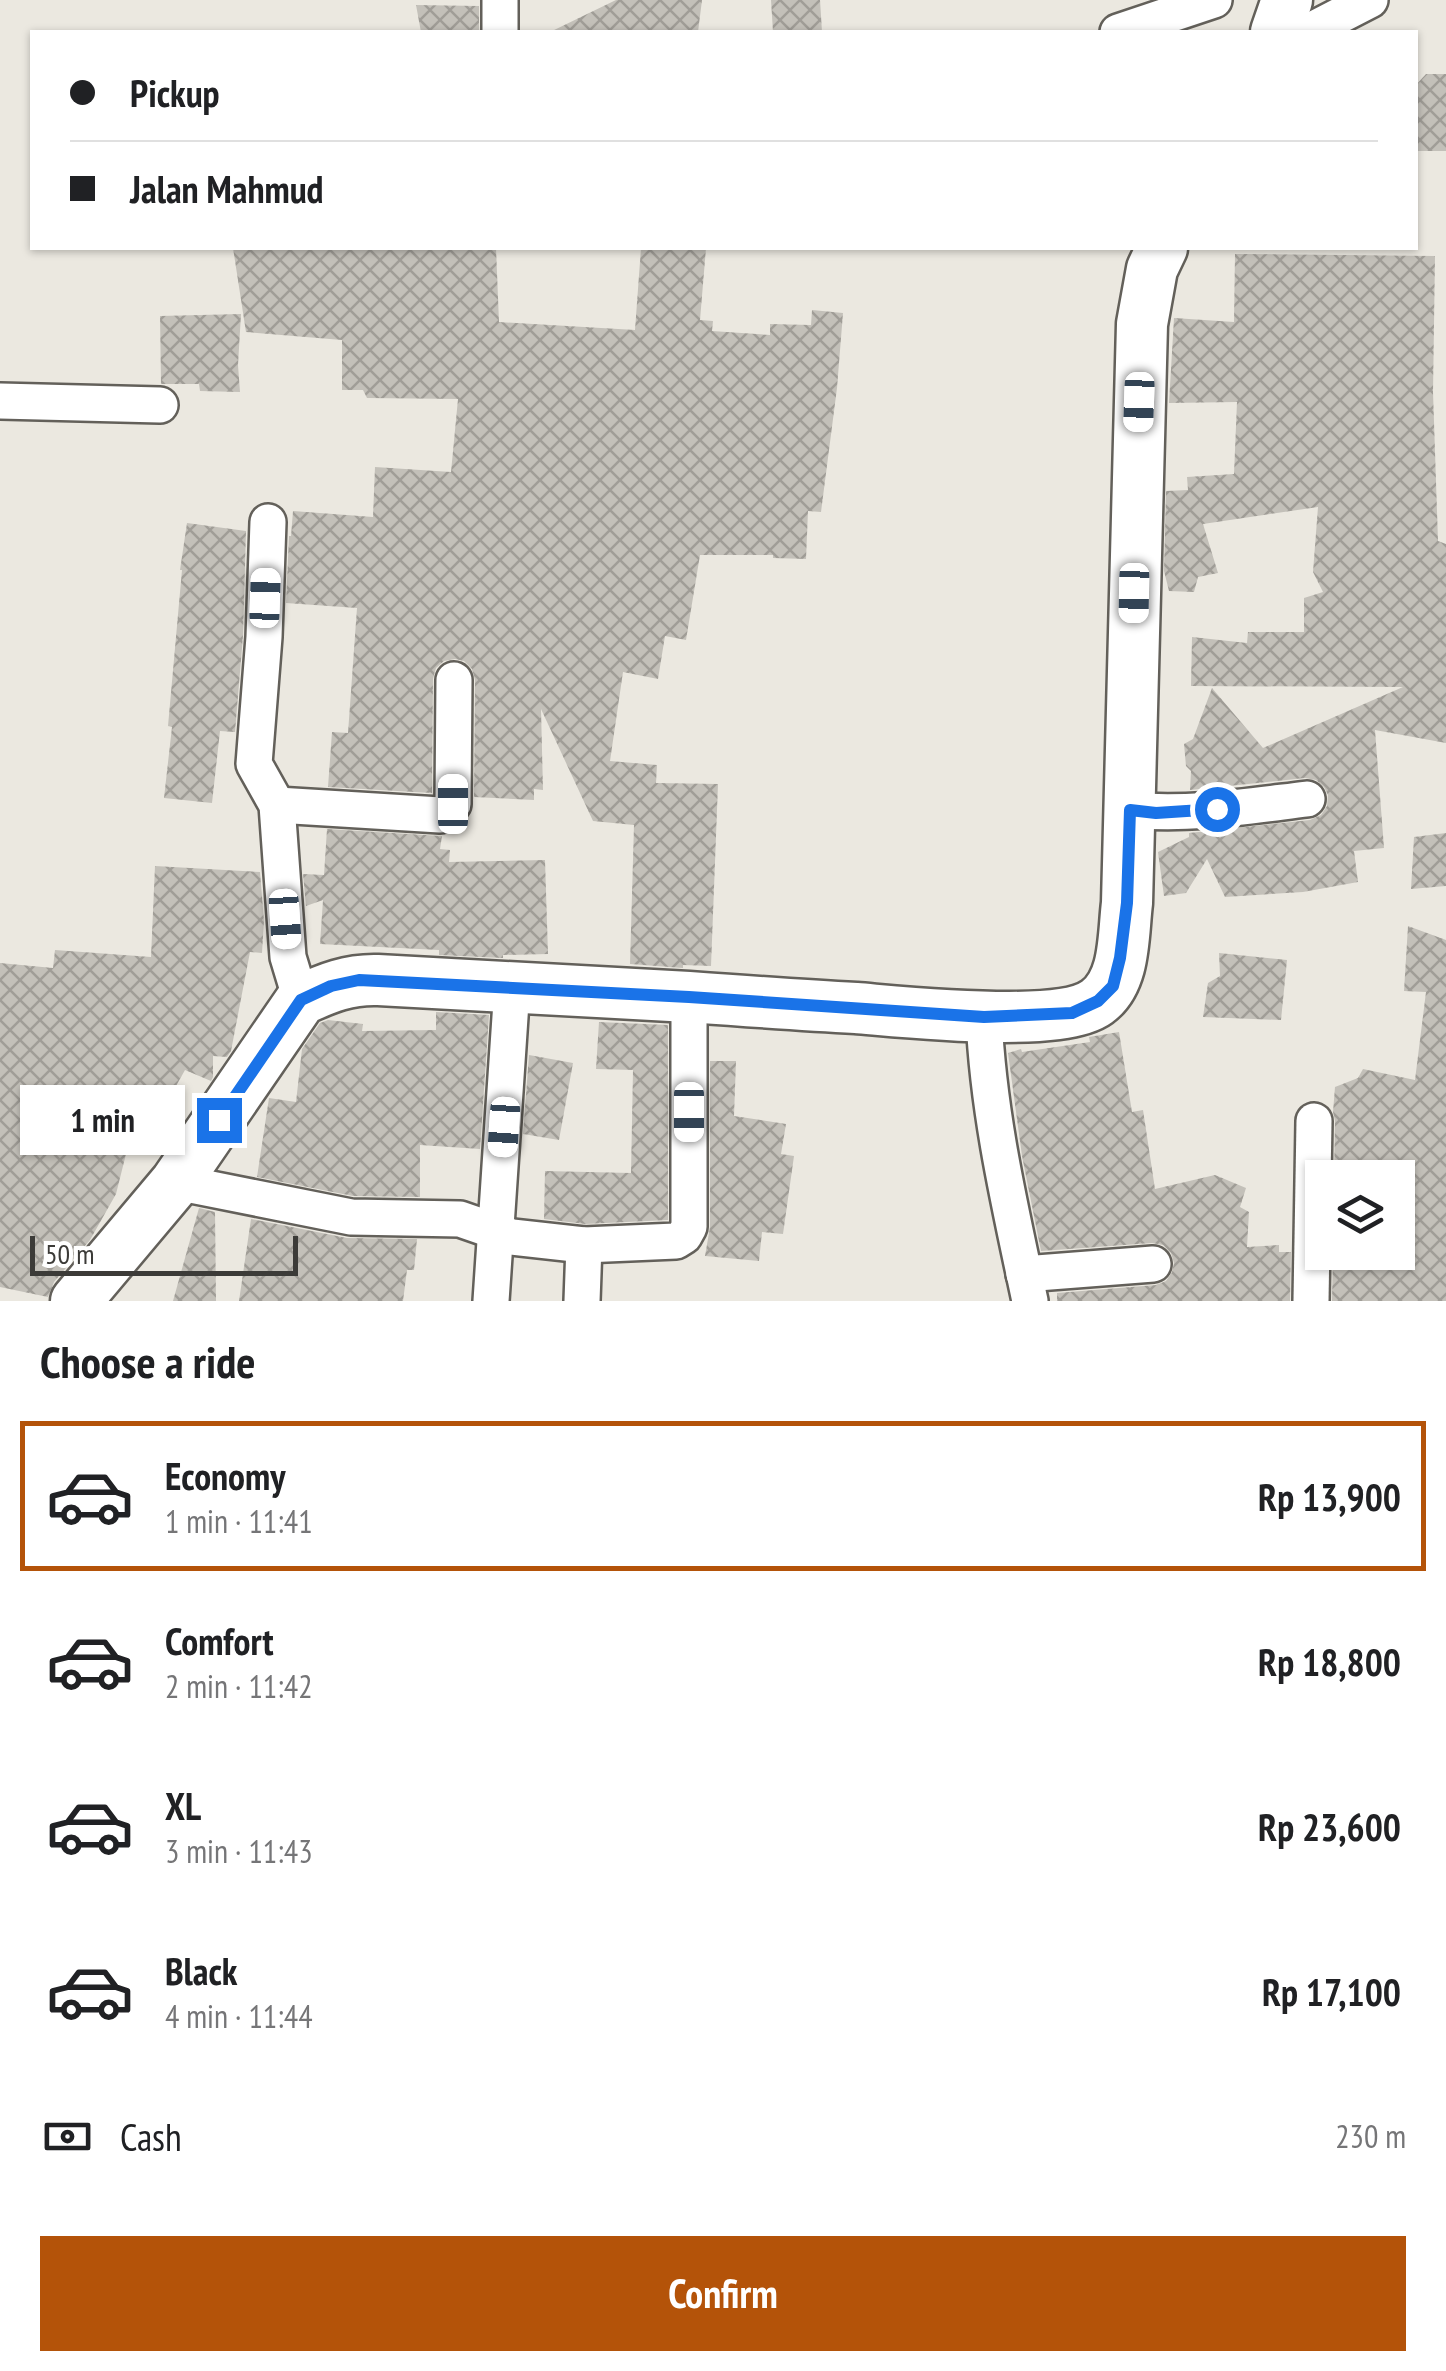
<!DOCTYPE html>
<meta charset="utf-8">
<style>
:root{--surface:#fff;--page:#f2f2f2;--text:#202124;--muted:#757577;--line:#e0e0e0;--accent:#b45309}
body{margin:0;font-family:"PT Sans Narrow",sans-serif;background:var(--page);color:var(--text);height:100vh;display:flex;flex-direction:column;font-size:38px;white-space:nowrap}
*{box-sizing:border-box;margin:0}
p{font-size:32px;color:var(--muted)}
.icon{flex:none;width:55px;height:55px;fill:none;stroke:currentColor;stroke-width:2;stroke-linecap:round;stroke-linejoin:round}
.map{position:relative;height:1301px;overflow:hidden}
.sheet{display:flex;flex-direction:column;background:var(--surface);flex:1}
.sheet>*{flex:none}
.top-card{position:absolute;left:30px;top:30px;width:1388px;height:220px;border-radius:0px;box-shadow:0 2px 8px #0004;display:grid;align-content:center;height:220px;padding:0 40px;background:var(--surface)}
.controls{position:absolute;left:1305px;top:1160px;display:grid;gap:20px}
.controls a{display:grid;place-items:center;width:110px;height:110px;border-radius:0px;background:var(--surface);box-shadow:0 2px 8px #0004;font-size:50px}
.scale{position:absolute;left:30px;bottom:25px;width:268px;box-sizing:border-box;padding-left:10px;border:5px solid #3c3b38;border-top:0;font-size:28px;line-height:35px;white-space:nowrap;color:#3c3b38;-webkit-text-stroke:8px #fff;paint-order:stroke}
.end{position:absolute;width:45px;height:45px;margin:-22px;border:12px solid #1a73e8;background:#fff;box-shadow:0 0 0 5px #fff}
.from{border-radius:50%}
.bubble{position:absolute;height:70px;border-radius:0px;background:var(--surface);box-shadow:0 2px 8px #0004;font-size:32px;font-weight:800;line-height:70px;text-align:center}
.car{position:absolute;width:30px;height:60px;margin:-30px -15px;border-radius:12px;box-shadow:0 0 8px 2px #0007;background:linear-gradient(#fff 24%,#345 0 40%,#fff 0 76%,#345 0 86%,#fff 0)}
.top-card b{display:flex;align-items:center;gap:35px;height:95px;font-size:38px}
.top-card b+b{border-top:2px solid var(--line)}
.top-card i{width:25px;height:25px;background:var(--text)}
ul{padding:0;list-style:none}
li{display:flex;align-items:center;gap:30px;height:150px;margin:0 20px 15px;padding:0 20px;border:5px solid transparent;border-radius:0px}
li div{flex:1}
li b{display:block;font-size:38px}
li em{font-style:normal;font-weight:800}
li.on{border-color:var(--accent)}
li>.icon{width:90px;height:90px;stroke-width:1.5}
h2{padding:0 40px;font-size:45px;line-height:120px}
.pay{display:flex;align-items:center;gap:25px;height:110px;padding:0 40px;font-size:38px}
.pay p{margin-inline-start:auto}
.cta{display:flex;gap:20px;margin-top:auto;padding:20px 40px}
.cta a{flex:1;height:115px;border-radius:0px;background:var(--accent);color:#fff;font-size:40px;font-weight:800;line-height:115px;text-align:center}
.map>svg:first-child{display:block}
.building{fill:url(#building-cross-hatch)}
.lines{fill:none;stroke-linecap:round;stroke-linejoin:round}
.street-casing{stroke:#63605a;stroke-width:40}
.secondary-casing{stroke:#63605a;stroke-width:55}
.street{stroke:#fff;stroke-width:35}
.secondary{stroke:#fff;stroke-width:50}
.route{stroke:#1a73e8;stroke-width:12}
</style>
<div class="map">
<svg width="1446" height="1301" viewBox="0 0 1446 1301">
<defs>
<pattern id="building-cross-hatch" width="8" height="8" patternUnits="userSpaceOnUse" patternTransform="scale(2.5)"><rect width="8" height="8" fill="#c3c0b9"/><path d="M0 0l8 8M0 8l8-8" fill="none" stroke="#a09d97"/></pattern>
</defs>
<rect width="100%" height="100%" fill="#ebe8e0"/>
<g class="building">
<polygon points="616,0 702,0 698,32 550,32"/>
<polygon points="771,0 820,0 822,32 773,32"/>
<polygon points="416,5 479,6 479,32 421,32"/>
<polygon points="1426,74 1446,74 1446,151 1415,151 1415,86"/>
<polygon points="233,248 496,248 499,322 635,330 641,248 706,248 700,320 713,321 712,331 770,335 770,324 811,325 812,310 843,313 837,388 821,512 808,511 806,559 773,558 773,555 700,555 686,640 665,636 658,679 623,672 610,761 657,765 656,783 718,784 711,966 683,965 683,968 630,964 634,825 593,821 541,709 543,790 534,789 534,800 474,797 475,680 472,669 464,661 455,659 444,661 436,668 433,679 432,793 328,787 332,732 348,733 357,608 286,603 289,536 291,536 293,511 373,517 375,467 451,472 458,399 367,398 363,390 342,390 342,340 246,332"/>
<polygon points="1235,254 1435,256 1433,392 1438,541 1446,544 1446,743 1375,730 1384,848 1354,851 1358,882 1303,892 1225,897 1207,859 1186,893 1164,896 1158,852 1189,837 1189,833 1310,820 1321,815 1327,806 1328,795 1324,787 1316,780 1305,778 1190,790 1191,771 1186,766 1184,744 1193,739 1212,688 1263,748 1403,687 1191,686 1192,637 1247,643 1248,632 1304,632 1304,598 1323,592 1313,572 1318,507 1203,524 1218,573 1198,577 1194,592 1169,591 1164,571 1166,491 1188,490 1187,477 1234,474 1237,402 1169,403 1174,318 1234,322"/>
<polygon points="241,314 238,365 240,392 200,391 199,384 161,384 160,316"/>
<polygon points="187,523 246,531 243,636 235,732 220,731 212,803 164,798 172,727 168,726 182,570 180,570"/>
<polygon points="327,829 442,836 440,849 450,850 449,862 545,860 548,954 503,955 503,958 439,955 439,950 320,944 323,900 306,906 303,874 324,875"/>
<polygon points="1446,833 1446,886 1411,889 1414,837"/>
<polygon points="155,866 260,872 264,921 262,953 250,952 231,1051 227,1057 213,1056 213,1077 211,1081 185,1070 167,1102 152,1095 138,1142 129,1142 116,1194 90,1240 54,1282 48,1297 0,1287 0,963 53,968 55,950 151,957"/>
<polygon points="1408,926 1446,940 1446,1301 1332,1301 1333,1252 1398,1252 1398,1178 1334,1178 1335,1121 1333,1112 1335,1087 1358,1078 1363,1069 1415,1080 1426,992 1404,991"/>
<polygon points="1219,953 1287,960 1281,1020 1203,1017 1208,983 1220,976"/>
<polygon points="436,1012 489,1015 480,1149 420,1145 420,1197 353,1196 257,1177 269,1098 296,1102 302,1049 320,1023 328,1020 363,1024 362,1031 436,1030"/>
<polygon points="599,1022 668,1025 668,1220 585,1224 544,1219 545,1171 631,1173 633,1070 596,1069"/>
<polygon points="1119,1032 1132,1112 1143,1110 1155,1189 1215,1175 1246,1188 1240,1207 1249,1212 1247,1247 1279,1245 1279,1252 1291,1252 1290,1301 1057,1301 1057,1293 1156,1285 1166,1281 1172,1272 1174,1263 1171,1253 1163,1245 1152,1243 1041,1251 1022,1156 1008,1053 1021,1049 1022,1052 1090,1042 1089,1037"/>
<polygon points="529,1055 573,1063 559,1140 523,1134"/>
<polygon points="710,1061 736,1061 734,1116 786,1124 781,1154 794,1156 783,1234 762,1232 759,1261 705,1256 710,1227"/>
<polygon points="199,1208 215,1212 216,1301 173,1301"/>
<polygon points="251,1219 347,1238 417,1239 414,1270 407,1270 403,1301 239,1301"/>
</g>
<g class="lines">
<defs>
<g id="street">
<polyline points="500,0 500,32"/>
<polyline points="1118,32 1214,0"/>
<polyline points="1308,32 1370,0"/>
<polyline points="0,401 160,405"/>
<polyline points="268,522 264,637 254,764 277,805 288,957 301,1000"/>
<polyline points="277,805 440,815 448,811 453,804 454,680"/>
<path d="M1130 810C1188 816 1249 806 1307 799"/>
<path d="M984 1017C988 1113 1010 1207 1030 1301"/>
<polyline points="176,1182 351,1217 460,1219 512,1237 584,1245 676,1241 684,1236 689,1227 689,997"/>
<polyline points="1024,1274 1153,1264"/>
<polyline points="491,1301 512,987"/>
<polyline points="582,1301 584,1245"/>
<polyline points="1311,1301 1314,1121"/>
</g>
<g id="secondary">
<polyline points="1276,32 1287,0"/>
<path d="M76 1301 176 1182 301 1000C327 988 349 979 378 980 482 986 586 991 689 997 745 1001 801 1005 856 1008 906 1012 1060 1029 1097 1002 1126 981 1123 935 1127 903L1142 324 1152 269 1162 248"/>
</g>
</defs>
<use href="#street" class="street-casing"/>
<use href="#secondary" class="secondary-casing"/>
<use href="#street" class="street"/>
<use href="#secondary" class="secondary"/>
</g>
<g class="lines">
<polyline class="route" points="219,1120 301,1000 331,986 359,980 689,997 984,1017 1072,1013 1098,1001 1113,986 1120,958 1127,903 1130,810 1156,813 1217,809"/>
</g>
</svg>
<div class="controls">
<a><svg class="icon" aria-label="layers" viewBox="0 0 24 24"><path d="M12 4l9 5-9 5-9-5zM3 14l9 5 9-5"/></svg></a>
</div>
<div class="scale">50 m</div>
<i class="end from" style="left:1217px;top:809px"></i>
<i class="end" style="left:219px;top:1120px"></i>
<div class="bubble" style="left:20px;top:1085px;width:165px">1 min</div>
<i class="car" style="left:1139px;top:402px;rotate:182deg"></i>
<i class="car" style="left:1134px;top:593px;rotate:181deg"></i>
<i class="car" style="left:265px;top:598px;rotate:2deg"></i>
<i class="car" style="left:453px;top:804px;rotate:0deg"></i>
<i class="car" style="left:285px;top:919px;rotate:176deg"></i>
<i class="car" style="left:689px;top:1112px;rotate:180deg"></i>
<i class="car" style="left:504px;top:1127px;rotate:184deg"></i>
<div class="top-card">
<b><i class="from"></i>Pickup</b>
<b><i></i>Jalan Mahmud</b>
</div>
</div>
<section class="sheet">
<h2>Choose a ride</h2>
<ul>
<li class="on"><svg class="icon" aria-label="car" viewBox="0 0 24 24"><path d="M5 17H2v-5l4-1 3-4h7l3 4 3 1v5h-3M9 17h6M6 11h13"/><circle cx="7" cy="17" r="2"/><circle cx="17" cy="17" r="2"/></svg><div><b>Economy</b><p>1 min · 11:41</p></div><em>Rp 13,900</em></li>
<li><svg class="icon" aria-label="car" viewBox="0 0 24 24"><path d="M5 17H2v-5l4-1 3-4h7l3 4 3 1v5h-3M9 17h6M6 11h13"/><circle cx="7" cy="17" r="2"/><circle cx="17" cy="17" r="2"/></svg><div><b>Comfort</b><p>2 min · 11:42</p></div><em>Rp 18,800</em></li>
<li><svg class="icon" aria-label="car" viewBox="0 0 24 24"><path d="M5 17H2v-5l4-1 3-4h7l3 4 3 1v5h-3M9 17h6M6 11h13"/><circle cx="7" cy="17" r="2"/><circle cx="17" cy="17" r="2"/></svg><div><b>XL</b><p>3 min · 11:43</p></div><em>Rp 23,600</em></li>
<li><svg class="icon" aria-label="car" viewBox="0 0 24 24"><path d="M5 17H2v-5l4-1 3-4h7l3 4 3 1v5h-3M9 17h6M6 11h13"/><circle cx="7" cy="17" r="2"/><circle cx="17" cy="17" r="2"/></svg><div><b>Black</b><p>4 min · 11:44</p></div><em>Rp 17,100</em></li>
</ul>
<div class="pay"><svg class="icon" aria-label="cash" viewBox="0 0 24 24"><path d="M3 7h18v10H3z"/><circle cx="12" cy="12" r="2"/></svg>Cash<p>230 m</p></div>
<div class="cta"><a>Confirm</a></div>
</section>
